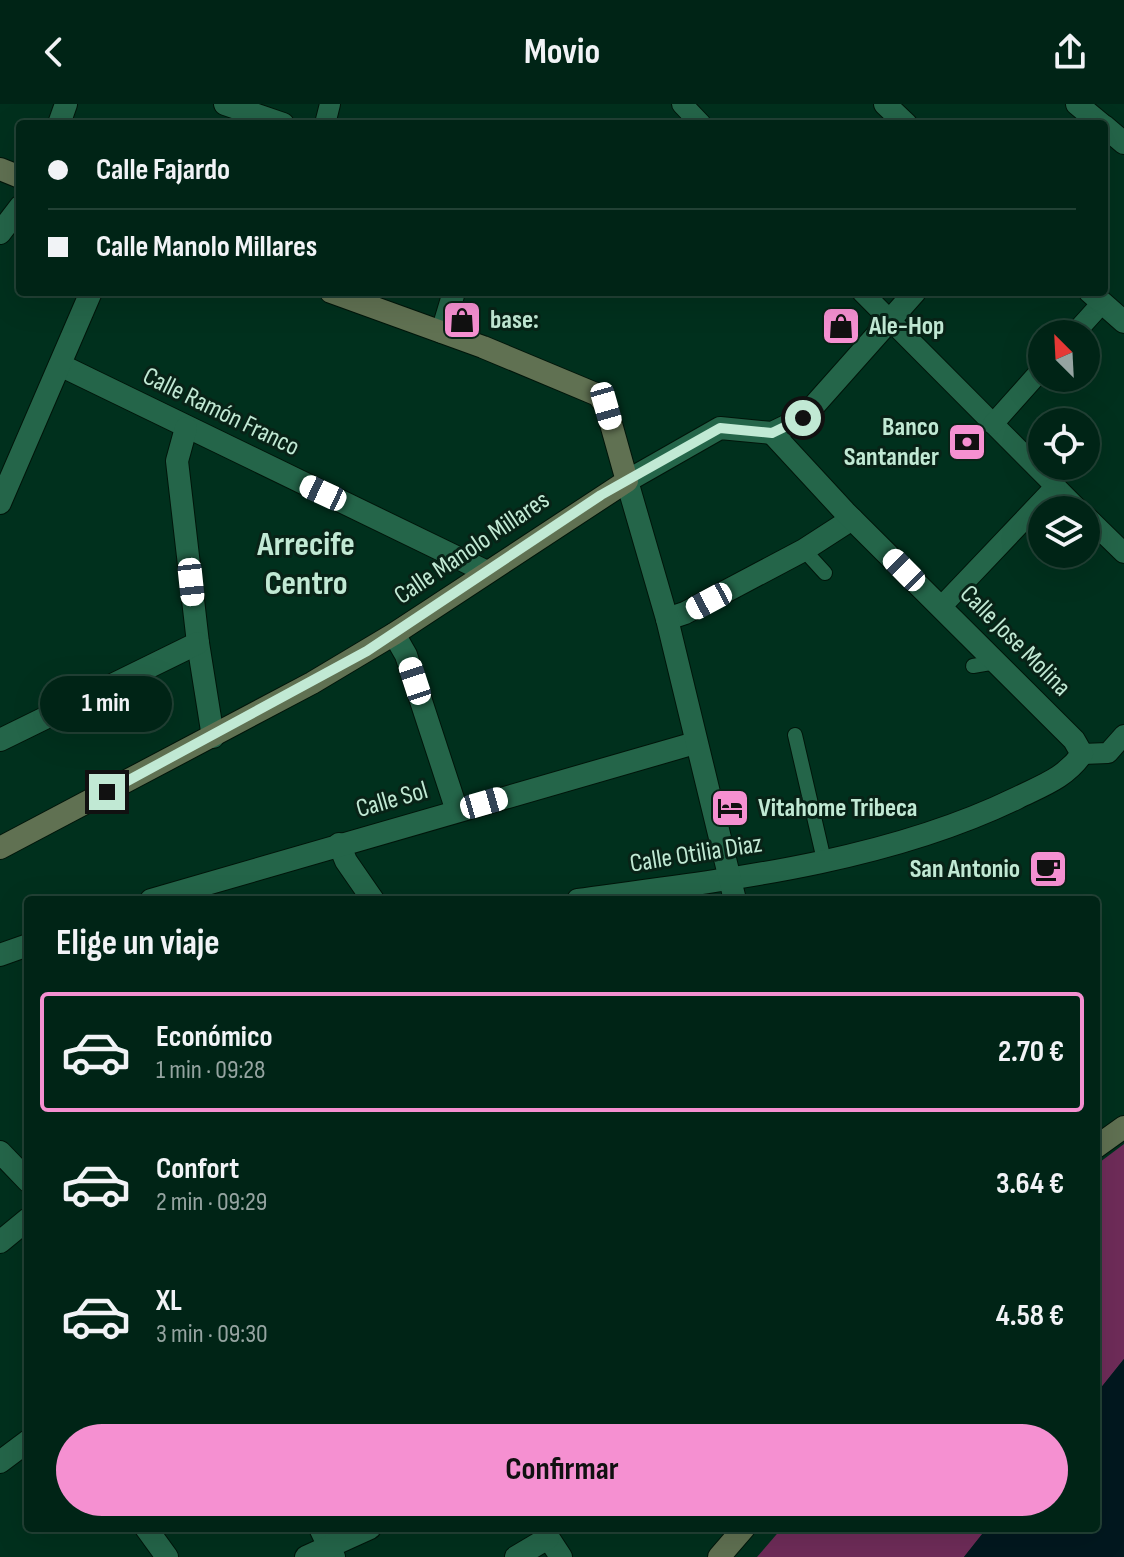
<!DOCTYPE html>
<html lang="es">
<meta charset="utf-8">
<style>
:root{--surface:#002416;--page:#0e3023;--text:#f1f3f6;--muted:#95a4a1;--line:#224135;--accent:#f590d1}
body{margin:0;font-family:"Sofia Sans Condensed",sans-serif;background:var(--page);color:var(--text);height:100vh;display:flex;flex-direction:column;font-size:30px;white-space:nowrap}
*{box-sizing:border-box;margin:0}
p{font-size:26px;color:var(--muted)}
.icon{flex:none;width:44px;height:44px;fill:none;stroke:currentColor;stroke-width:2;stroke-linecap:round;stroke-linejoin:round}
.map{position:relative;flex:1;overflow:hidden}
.details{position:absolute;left:24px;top:792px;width:1076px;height:636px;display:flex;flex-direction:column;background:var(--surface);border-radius:8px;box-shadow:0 8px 32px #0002,0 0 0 2px var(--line)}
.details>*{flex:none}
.hud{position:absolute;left:16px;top:16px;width:1092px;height:176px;border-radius:8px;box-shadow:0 8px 32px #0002,0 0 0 2px var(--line);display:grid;align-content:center;height:176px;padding:0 32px;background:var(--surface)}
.needle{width:52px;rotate:336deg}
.controls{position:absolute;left:1028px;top:216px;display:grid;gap:16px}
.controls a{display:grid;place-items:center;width:72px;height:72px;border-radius:50%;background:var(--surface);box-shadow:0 8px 32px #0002,0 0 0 2px var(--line);font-size:40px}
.end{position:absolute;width:36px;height:36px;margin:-18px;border:10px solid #c1e9d4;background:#111;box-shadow:0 0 0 4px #111}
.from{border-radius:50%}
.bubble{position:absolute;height:56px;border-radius:28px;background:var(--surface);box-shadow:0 8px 32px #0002,0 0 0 2px var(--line);font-size:26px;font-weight:700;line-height:56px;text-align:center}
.car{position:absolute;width:24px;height:48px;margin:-24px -12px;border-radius:10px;box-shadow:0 0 6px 2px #0007;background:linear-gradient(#fff 24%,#345 0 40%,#fff 0 76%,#345 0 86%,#fff 0)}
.hud b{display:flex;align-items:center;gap:28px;height:76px;font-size:30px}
.hud b+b{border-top:2px solid var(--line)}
.hud i{width:20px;height:20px;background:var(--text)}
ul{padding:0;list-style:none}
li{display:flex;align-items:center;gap:24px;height:120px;margin:0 16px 12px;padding:0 16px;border:4px solid transparent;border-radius:8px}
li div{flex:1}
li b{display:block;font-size:30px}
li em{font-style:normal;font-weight:700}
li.on{border-color:var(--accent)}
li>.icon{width:72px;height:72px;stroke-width:1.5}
h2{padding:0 32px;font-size:36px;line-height:96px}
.button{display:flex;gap:16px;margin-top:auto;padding:16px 32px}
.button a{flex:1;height:92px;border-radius:48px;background:var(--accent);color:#111;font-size:32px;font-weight:700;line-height:92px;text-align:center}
header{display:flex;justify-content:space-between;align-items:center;height:104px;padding:0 32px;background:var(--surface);font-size:36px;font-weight:700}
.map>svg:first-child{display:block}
.green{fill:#6f2c59}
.water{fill:#02181f}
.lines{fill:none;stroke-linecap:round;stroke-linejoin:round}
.service-casing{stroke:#00150a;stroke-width:16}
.pedestrian-casing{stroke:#00150a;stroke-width:22}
.minor-casing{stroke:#00150a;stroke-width:24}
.tertiary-casing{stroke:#00150a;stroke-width:24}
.secondary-casing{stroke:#00150a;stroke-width:24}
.service{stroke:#246549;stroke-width:14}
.pedestrian{stroke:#246549;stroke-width:20}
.minor{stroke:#246549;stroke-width:22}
.tertiary{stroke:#246549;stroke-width:22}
.secondary{stroke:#607152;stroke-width:22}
.route{stroke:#c1e9d4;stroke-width:10}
.labels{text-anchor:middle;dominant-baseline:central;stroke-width:6;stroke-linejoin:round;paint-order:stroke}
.poi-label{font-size:26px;font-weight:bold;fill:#c1e9d4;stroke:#082317;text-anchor:start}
.street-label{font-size:26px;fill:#c1e9d4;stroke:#082317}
.district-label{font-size:34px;font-weight:bold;fill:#c1e9d4;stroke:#082317}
</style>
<header><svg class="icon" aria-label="back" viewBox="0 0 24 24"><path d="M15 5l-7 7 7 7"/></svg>Movio<svg class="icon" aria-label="share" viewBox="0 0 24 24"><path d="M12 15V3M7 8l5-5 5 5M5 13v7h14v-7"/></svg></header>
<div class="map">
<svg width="1124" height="1453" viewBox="0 0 1124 1453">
<rect width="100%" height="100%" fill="#00301d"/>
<g class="green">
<polygon points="1124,1040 1124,1255 1096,1290 1096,1061"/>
<polygon points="782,1424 987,1424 964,1453 757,1453"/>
</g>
<polygon class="water" points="1124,1255 1124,1453 964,1453 987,1424 1096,1424 1096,1290"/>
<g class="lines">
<defs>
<g id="service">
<polyline points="804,446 825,469"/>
<polyline points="973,562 996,558"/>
<polyline points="795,631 824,756"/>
</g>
<g id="pedestrian">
<polyline points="682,0 701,20"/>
<polyline points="325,20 330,0"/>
<polyline points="862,188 1079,406"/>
<polyline points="1074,230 1102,199"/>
<polyline points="993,320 1042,265"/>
<polyline points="1086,412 1124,449"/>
<polyline points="941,503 1055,383"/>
<polyline points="1082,650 1108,649 1124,631"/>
</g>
<g id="minor">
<polyline points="225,0 283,20"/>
<polyline points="885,0 906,20"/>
<polyline points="1077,0 1101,20"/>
<polyline points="1104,22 1124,39"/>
<polyline points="0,129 20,103"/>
<polyline points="1090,188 1124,218"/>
<polyline points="442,228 454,188"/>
<polyline points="60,261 487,468"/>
<polyline points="186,324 177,357 198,539 213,633"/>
<polyline points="627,377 720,324 772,329 803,314 915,188"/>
<polyline points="0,399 91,188"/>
<polyline points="667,515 685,509 804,446 852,415"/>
<polyline points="394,530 406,551 457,707"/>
<polyline points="0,636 198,539"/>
<polyline points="339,740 346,757 373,796"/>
<polyline points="151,796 695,639"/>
<path d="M578 796C725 776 883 759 1017 694 1043 681 1065 674 1082 650L1074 636 845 408 772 329"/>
<polyline points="0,851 28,841"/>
<polyline points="0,1048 28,1077"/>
<polyline points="0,1138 28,1115"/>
<polyline points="146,1424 167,1453"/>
<polyline points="320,1424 334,1453"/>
<polyline points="542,1424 561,1453"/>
<polyline points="306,1453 370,1424"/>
<polyline points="516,1453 548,1434"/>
</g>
<g id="tertiary">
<polyline points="59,20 66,0"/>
<polyline points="627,377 667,515 735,796"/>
<polyline points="0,1358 28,1337"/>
</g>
<g id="secondary">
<polyline points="0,65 20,73"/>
<polyline points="0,744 312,579 394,530 627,377 606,302 598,291 483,243 331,188"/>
<polyline points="1096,1043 1124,1023"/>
<polyline points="719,1453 744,1424"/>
</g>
</defs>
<use href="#service" class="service-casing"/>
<use href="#pedestrian" class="pedestrian-casing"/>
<use href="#minor" class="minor-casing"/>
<use href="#tertiary" class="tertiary-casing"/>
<use href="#secondary" class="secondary-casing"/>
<use href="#service" class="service"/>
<use href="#pedestrian" class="pedestrian"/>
<use href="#minor" class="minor"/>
<use href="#tertiary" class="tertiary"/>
<use href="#secondary" class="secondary"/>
</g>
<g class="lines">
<polyline class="route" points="107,688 367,547 601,391 720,324 772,329 803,314"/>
</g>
<defs>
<symbol id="shop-square" viewBox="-11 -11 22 22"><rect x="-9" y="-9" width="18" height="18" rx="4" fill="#f590d1" stroke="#082317"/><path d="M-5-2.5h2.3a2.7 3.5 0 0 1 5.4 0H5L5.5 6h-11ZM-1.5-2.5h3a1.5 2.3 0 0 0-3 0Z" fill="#111"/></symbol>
<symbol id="bank-square" viewBox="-11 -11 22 22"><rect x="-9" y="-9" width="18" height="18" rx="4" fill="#f590d1" stroke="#082317"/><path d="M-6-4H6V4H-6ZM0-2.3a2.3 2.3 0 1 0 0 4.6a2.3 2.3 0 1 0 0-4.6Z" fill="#111"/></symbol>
<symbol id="hotel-square" viewBox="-11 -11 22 22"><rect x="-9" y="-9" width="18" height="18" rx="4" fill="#f590d1" stroke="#082317"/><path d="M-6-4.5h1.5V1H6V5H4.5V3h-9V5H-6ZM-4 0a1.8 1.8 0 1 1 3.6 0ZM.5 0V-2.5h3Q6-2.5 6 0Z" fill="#111"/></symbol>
<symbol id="cafe-square" viewBox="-11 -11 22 22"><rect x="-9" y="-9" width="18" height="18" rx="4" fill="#f590d1" stroke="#082317"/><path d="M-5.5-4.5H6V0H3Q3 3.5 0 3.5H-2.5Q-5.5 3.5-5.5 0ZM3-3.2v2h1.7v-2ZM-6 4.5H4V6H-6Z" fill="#111"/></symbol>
</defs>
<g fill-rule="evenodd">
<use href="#shop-square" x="440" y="194" width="44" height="44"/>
<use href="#shop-square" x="819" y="200" width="44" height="44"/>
<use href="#bank-square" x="945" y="316" width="44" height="44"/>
<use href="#hotel-square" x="708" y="682" width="44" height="44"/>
<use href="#cafe-square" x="1026" y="743" width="44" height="44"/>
</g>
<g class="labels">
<g class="poi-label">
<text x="490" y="216">base:</text>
<text x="869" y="222">Ale-Hop</text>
<text x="939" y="323" text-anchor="end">Banco<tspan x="939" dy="30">Santander</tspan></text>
<text x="758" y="704">Vitahome Tribeca</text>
<text x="1020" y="765" text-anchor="end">San Antonio</text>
</g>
<g class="street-label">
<text transform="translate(221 308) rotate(26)">Calle Ramón Franco</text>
<text transform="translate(472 444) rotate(-34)">Calle Manolo Millares</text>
<text transform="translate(1015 537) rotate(45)">Calle Jose Molina</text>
<text transform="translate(392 696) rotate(-16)">Calle Sol</text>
<text transform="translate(696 750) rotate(-9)">Calle Otilia Diaz</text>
</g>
<g class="district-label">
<text x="306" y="440">Arrecife<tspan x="306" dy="39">Centro</tspan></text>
</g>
</g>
</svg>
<div class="controls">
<a><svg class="needle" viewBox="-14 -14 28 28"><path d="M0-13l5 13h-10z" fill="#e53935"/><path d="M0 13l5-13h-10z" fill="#95a4a1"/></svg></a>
<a><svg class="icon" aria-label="locate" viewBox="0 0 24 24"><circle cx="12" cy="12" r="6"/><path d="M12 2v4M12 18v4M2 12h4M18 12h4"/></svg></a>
<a><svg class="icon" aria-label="layers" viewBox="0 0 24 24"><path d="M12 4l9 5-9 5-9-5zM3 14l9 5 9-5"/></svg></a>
</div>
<i class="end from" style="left:803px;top:314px"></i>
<i class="end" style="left:107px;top:688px"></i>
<div class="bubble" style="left:40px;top:572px;width:132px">1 min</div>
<i class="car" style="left:606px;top:302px;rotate:164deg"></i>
<i class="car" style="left:323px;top:389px;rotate:295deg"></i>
<i class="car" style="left:904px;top:466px;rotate:315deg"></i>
<i class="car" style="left:191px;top:478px;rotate:174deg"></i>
<i class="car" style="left:709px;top:497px;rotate:242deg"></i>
<i class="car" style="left:415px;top:577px;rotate:342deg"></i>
<i class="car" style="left:484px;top:699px;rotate:74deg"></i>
<div class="hud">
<b><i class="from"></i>Calle Fajardo</b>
<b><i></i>Calle Manolo Millares</b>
</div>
<section class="details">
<h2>Elige un viaje</h2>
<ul>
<li class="on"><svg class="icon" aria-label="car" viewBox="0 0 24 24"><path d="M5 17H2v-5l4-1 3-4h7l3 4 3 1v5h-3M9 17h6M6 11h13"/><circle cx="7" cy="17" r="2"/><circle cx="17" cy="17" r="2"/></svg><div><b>Económico</b><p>1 min · 09:28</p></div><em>2.70 €</em></li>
<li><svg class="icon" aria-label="car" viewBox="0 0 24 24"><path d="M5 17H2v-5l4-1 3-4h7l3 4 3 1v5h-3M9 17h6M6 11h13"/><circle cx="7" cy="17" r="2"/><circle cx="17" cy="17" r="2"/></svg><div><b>Confort</b><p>2 min · 09:29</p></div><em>3.64 €</em></li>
<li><svg class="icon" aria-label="car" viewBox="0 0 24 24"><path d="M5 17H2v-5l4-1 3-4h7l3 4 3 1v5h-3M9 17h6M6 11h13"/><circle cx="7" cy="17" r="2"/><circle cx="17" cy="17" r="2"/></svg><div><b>XL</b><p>3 min · 09:30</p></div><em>4.58 €</em></li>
</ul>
<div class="button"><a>Confirmar</a></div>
</section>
</div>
